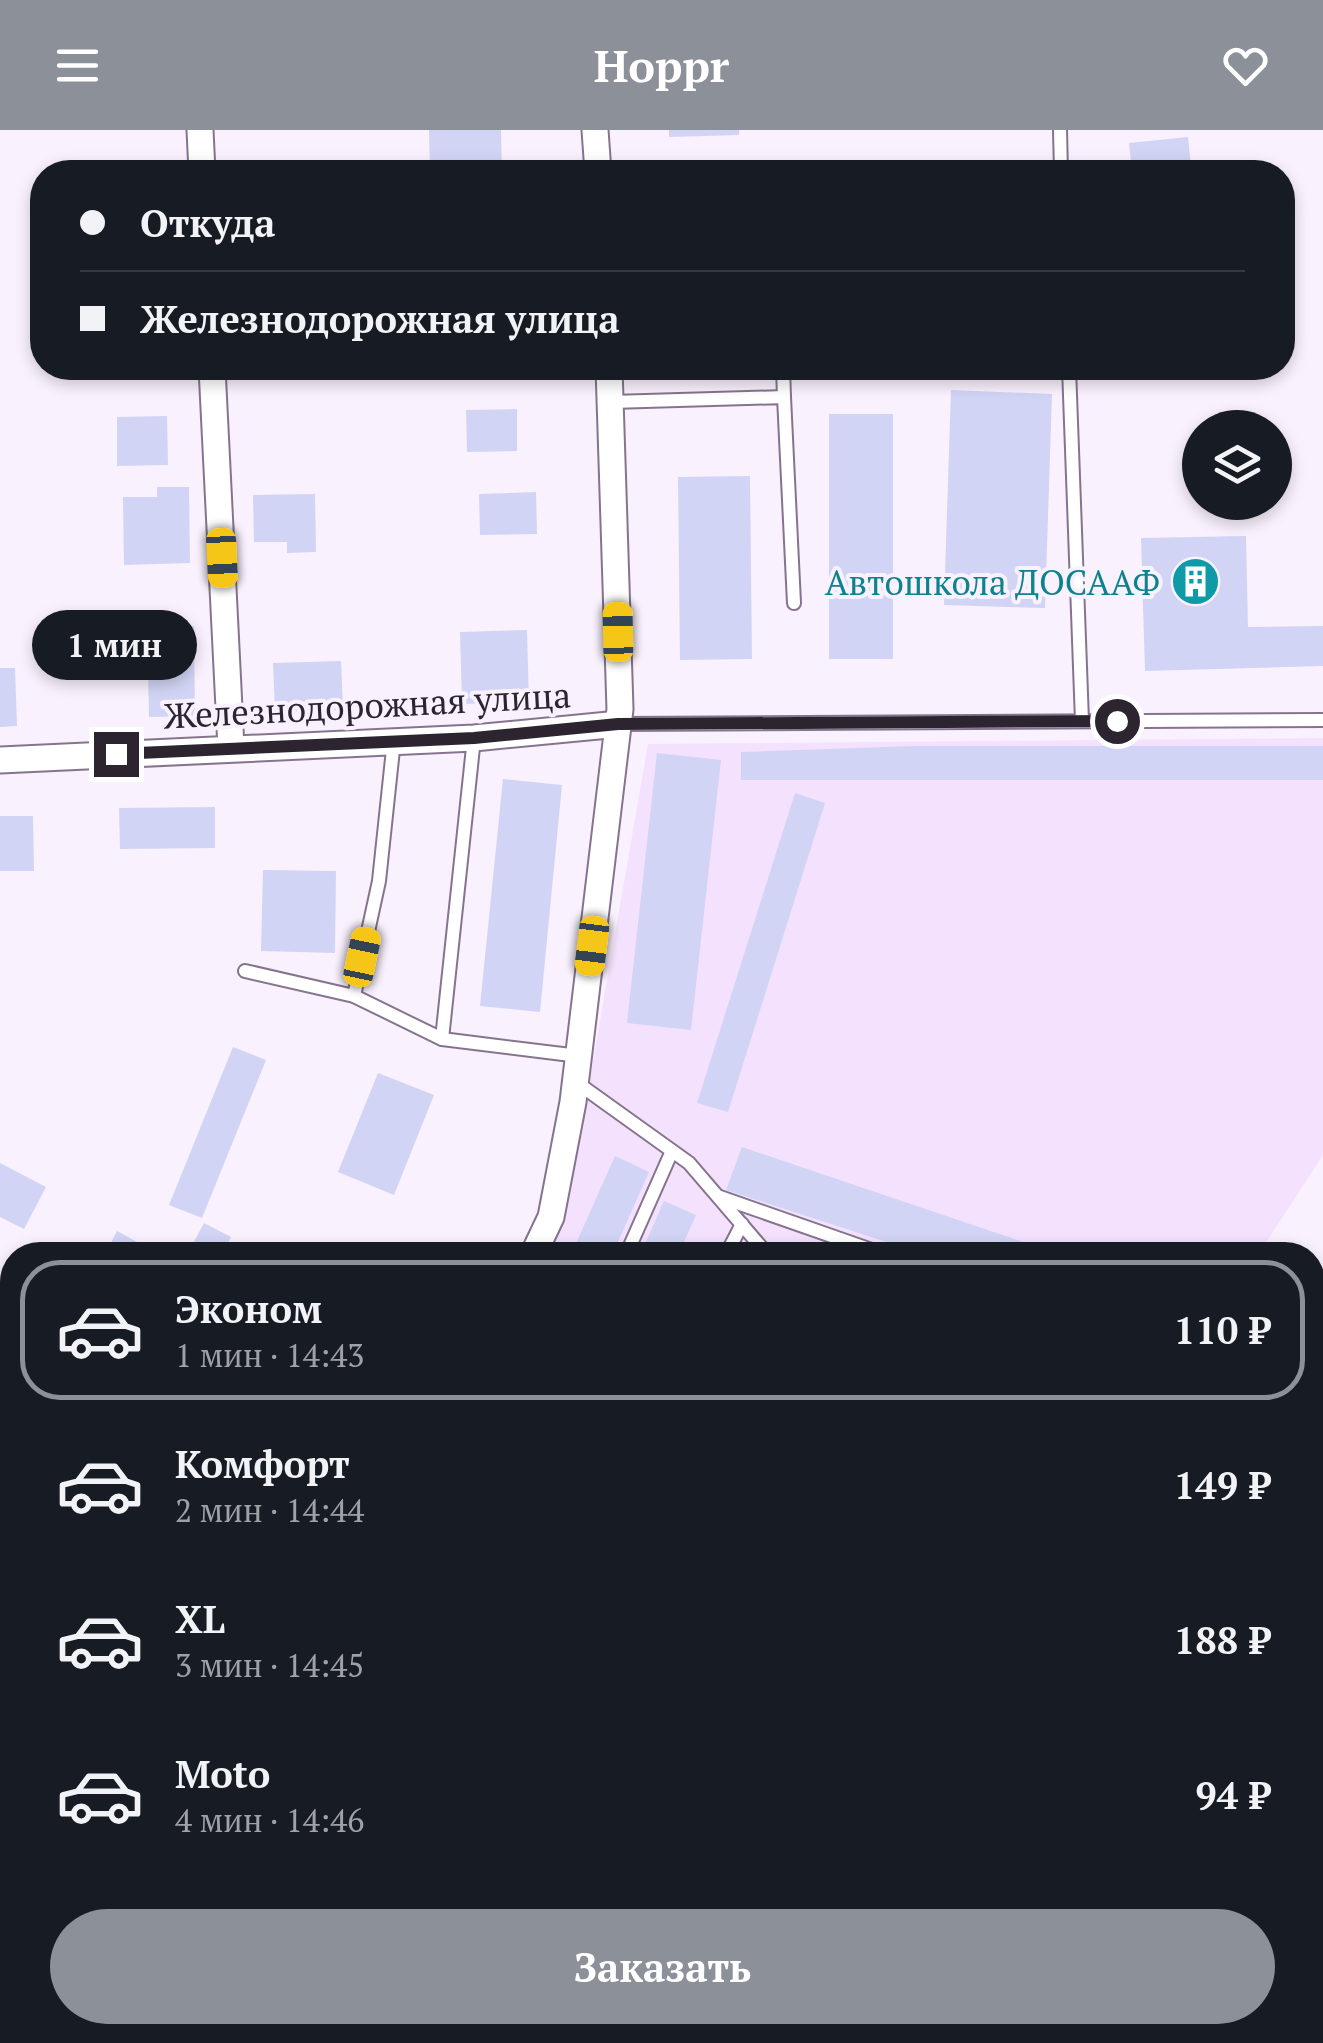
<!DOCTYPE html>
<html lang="ru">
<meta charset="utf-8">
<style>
:root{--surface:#171b24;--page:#242831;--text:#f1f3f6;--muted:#9ea1a6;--line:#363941;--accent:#8c9099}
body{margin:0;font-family:"PT Serif",serif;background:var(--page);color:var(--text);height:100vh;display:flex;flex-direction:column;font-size:38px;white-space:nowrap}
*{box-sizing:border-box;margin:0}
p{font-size:32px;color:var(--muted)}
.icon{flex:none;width:55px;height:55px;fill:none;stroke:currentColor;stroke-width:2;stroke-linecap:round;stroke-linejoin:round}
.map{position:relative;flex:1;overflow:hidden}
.details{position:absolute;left:0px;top:1112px;width:1325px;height:802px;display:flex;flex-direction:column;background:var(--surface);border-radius:40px 40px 0 0;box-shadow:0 5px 15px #0003}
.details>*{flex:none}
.guide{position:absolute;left:30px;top:30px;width:1265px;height:220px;border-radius:40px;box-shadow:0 5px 15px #0003;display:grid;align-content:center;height:220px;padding:0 50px;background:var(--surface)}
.fabs{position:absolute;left:1182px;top:280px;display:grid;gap:20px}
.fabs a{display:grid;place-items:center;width:110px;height:110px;border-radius:50%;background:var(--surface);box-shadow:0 5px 15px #0003;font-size:50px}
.end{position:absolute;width:45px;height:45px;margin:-22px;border:12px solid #2c2530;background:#fff;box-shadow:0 0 0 5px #fff}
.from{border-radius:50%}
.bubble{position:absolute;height:70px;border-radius:35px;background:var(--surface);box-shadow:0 5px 15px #0003;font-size:32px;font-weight:800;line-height:70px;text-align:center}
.car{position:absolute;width:30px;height:60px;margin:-30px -15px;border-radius:12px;box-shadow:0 0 8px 2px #0007;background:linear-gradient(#f5c518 24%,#345 0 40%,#f5c518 0 76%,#345 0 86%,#f5c518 0)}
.guide b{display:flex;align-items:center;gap:35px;height:95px;font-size:38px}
.guide b+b{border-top:2px solid var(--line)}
.guide i{width:25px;height:25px;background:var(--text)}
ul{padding:18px 0 0;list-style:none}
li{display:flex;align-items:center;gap:30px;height:140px;margin:0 20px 15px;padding:0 30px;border:5px solid transparent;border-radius:40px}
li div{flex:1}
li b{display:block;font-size:38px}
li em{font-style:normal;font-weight:800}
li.on{border-color:var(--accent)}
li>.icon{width:90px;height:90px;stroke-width:1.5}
.cta{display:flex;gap:20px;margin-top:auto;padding:20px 50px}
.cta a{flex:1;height:115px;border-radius:60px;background:var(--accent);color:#fff;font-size:40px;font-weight:800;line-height:115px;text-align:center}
header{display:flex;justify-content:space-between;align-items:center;height:130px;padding:0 50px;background:var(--accent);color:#fff;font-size:45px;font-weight:800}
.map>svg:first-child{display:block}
.built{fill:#f4e1fe}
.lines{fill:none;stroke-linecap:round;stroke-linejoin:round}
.stream{stroke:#3eccd6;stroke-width:10}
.building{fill:#d1d4f4}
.service-casing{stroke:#86748e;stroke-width:16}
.minor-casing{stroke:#86748e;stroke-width:29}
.service{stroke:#fff;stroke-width:12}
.minor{stroke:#fff;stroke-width:25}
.route{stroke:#2c2530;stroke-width:12}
.labels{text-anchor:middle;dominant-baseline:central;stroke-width:8;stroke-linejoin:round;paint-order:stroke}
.culture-label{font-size:35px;fill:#0d838f;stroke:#f9f1fd;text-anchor:end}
.street-label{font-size:35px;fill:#2c2530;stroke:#f9f1fd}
</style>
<header><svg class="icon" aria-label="menu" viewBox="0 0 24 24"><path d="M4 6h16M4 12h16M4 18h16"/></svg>Hoppr<svg class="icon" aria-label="heart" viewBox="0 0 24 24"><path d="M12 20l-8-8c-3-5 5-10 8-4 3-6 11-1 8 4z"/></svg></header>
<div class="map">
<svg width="1323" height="1913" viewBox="0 0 1323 1913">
<rect width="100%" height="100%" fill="#f9f1fd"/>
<polygon class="built" points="1323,608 1323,1025 1258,1125 550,1125 569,1070 648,614"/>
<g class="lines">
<g class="stream">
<polyline points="0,1231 12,1242"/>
<polyline points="1008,1902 1020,1913"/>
</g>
</g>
<g class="building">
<polygon points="429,0 501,0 502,42 430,42"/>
<polygon points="669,0 739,0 739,5 669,7"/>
<polygon points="1188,7 1191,37 1132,42 1129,13"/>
<polygon points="244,238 305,238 305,244 244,245"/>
<polygon points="951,260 1052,264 1045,478 944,475"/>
<polygon points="517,279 517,321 467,322 466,280"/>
<rect x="829" y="284" width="64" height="245"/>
<polygon points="167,286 168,335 117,336 117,287"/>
<polygon points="750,346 752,529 680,530 678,347"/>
<polygon points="157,357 189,357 190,433 124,435 123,367 157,367"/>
<polygon points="536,362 537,404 480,405 479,364"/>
<polygon points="315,364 316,422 287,423 287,412 254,412 253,365"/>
<polygon points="1246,406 1248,497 1323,496 1323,536 1145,541 1141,408"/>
<polygon points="194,496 195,586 149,587 147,497"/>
<polygon points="527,500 529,572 462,574 460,502"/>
<polygon points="341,531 343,580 275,582 273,533"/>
<polygon points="0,538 15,538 17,596 0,597"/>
<polygon points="915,616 1323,616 1323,650 741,650 741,622"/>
<polygon points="657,623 721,630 691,900 627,893"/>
<polygon points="503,649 562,655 540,882 480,876"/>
<polygon points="795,663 825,673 728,982 697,973"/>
<polygon points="215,677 215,718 120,719 119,678"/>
<polygon points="0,686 33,686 34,741 0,741"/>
<polygon points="263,740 336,741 335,823 261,821"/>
<polygon points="233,917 266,930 202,1088 169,1075"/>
<polygon points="378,943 434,965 394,1065 338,1042"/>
<polygon points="742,1017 1059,1124 1059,1125 927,1125 726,1060"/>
<polygon points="615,1026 649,1042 612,1125 571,1125"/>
<polygon points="0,1033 46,1057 24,1099 0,1087"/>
<polygon points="664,1071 696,1085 678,1125 640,1125"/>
<polygon points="204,1093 231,1107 222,1125 187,1125"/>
<polygon points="117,1101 161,1125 105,1125"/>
<polygon points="8,1631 12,1634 12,1717 0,1709 0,1643"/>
<polygon points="286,1902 305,1902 313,1913 274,1913"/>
</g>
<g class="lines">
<defs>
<g id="service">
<polyline points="1060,0 1061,42"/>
<polyline points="783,238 784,267"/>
<polyline points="1069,238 1082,591"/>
<polyline points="611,272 784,267 794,473"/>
<polyline points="619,594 1323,590"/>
<polyline points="245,841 354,866 442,909 579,926"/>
<polyline points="354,866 379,751 394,610"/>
<polyline points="442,909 474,608"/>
<polyline points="576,952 689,1033 768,1125"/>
<polyline points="720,1067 886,1125"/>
<polyline points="626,1125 672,1021"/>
<polyline points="726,1125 742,1094"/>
</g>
<g id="minor">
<polyline points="200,0 202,42"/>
<polyline points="595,0 598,42"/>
<polyline points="212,238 231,618"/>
<polyline points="0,630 474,608 619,594"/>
<polyline points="533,1125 551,1087 573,972 620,579 609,238"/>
<polyline points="0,1809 12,1791"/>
<polyline points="405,1902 417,1913"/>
</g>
</defs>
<use href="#service" class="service-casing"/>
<use href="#minor" class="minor-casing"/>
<use href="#service" class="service"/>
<use href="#minor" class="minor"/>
</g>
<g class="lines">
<polyline class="route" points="116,624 474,608 618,594 1117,591"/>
</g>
<defs>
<symbol id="building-disc" viewBox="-11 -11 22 22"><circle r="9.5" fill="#0f9aa8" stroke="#f9f1fd"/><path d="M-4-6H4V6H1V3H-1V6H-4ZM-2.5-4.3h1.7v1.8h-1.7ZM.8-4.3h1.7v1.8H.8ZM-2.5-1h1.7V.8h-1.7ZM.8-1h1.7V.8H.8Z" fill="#fff"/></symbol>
</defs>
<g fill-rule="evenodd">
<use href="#building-disc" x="1168" y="424" width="55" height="55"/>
</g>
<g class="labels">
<g class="culture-label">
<text x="1160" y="452">Автошкола ДОСААФ</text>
</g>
<g class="street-label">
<text transform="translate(367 575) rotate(-3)">Железнодорожная улица</text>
</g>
</g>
</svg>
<div class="fabs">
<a><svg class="icon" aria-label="layers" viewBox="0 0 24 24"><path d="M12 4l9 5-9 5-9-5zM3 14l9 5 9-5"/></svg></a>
</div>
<i class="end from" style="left:1117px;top:591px"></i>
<i class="end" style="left:116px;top:624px"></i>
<div class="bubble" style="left:32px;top:480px;width:165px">1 мин</div>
<i class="car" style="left:222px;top:428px;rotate:177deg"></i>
<i class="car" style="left:618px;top:502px;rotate:359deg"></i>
<i class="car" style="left:592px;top:816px;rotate:187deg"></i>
<i class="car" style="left:362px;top:827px;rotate:12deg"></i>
<div class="guide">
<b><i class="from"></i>Откуда</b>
<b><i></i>Железнодорожная улица</b>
</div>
<section class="details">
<ul>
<li class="on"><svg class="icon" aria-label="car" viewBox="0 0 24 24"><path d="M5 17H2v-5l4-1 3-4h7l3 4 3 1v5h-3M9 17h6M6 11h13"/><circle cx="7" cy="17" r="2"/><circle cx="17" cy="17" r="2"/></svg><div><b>Эконом</b><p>1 мин · 14:43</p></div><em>110 ₽</em></li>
<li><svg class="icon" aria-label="car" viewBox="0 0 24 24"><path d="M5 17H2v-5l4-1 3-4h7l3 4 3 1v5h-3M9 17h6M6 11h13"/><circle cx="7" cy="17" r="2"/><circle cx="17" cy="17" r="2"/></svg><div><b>Комфорт</b><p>2 мин · 14:44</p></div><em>149 ₽</em></li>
<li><svg class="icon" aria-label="car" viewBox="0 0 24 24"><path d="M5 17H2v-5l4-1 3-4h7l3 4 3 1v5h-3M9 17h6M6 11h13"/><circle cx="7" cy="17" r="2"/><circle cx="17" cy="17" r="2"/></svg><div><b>XL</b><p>3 мин · 14:45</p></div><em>188 ₽</em></li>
<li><svg class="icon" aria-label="car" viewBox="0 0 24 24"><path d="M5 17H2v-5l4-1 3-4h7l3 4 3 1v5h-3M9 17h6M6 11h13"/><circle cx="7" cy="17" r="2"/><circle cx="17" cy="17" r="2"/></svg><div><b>Moto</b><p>4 мин · 14:46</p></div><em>94 ₽</em></li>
</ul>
<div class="cta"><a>Заказать</a></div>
</section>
</div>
